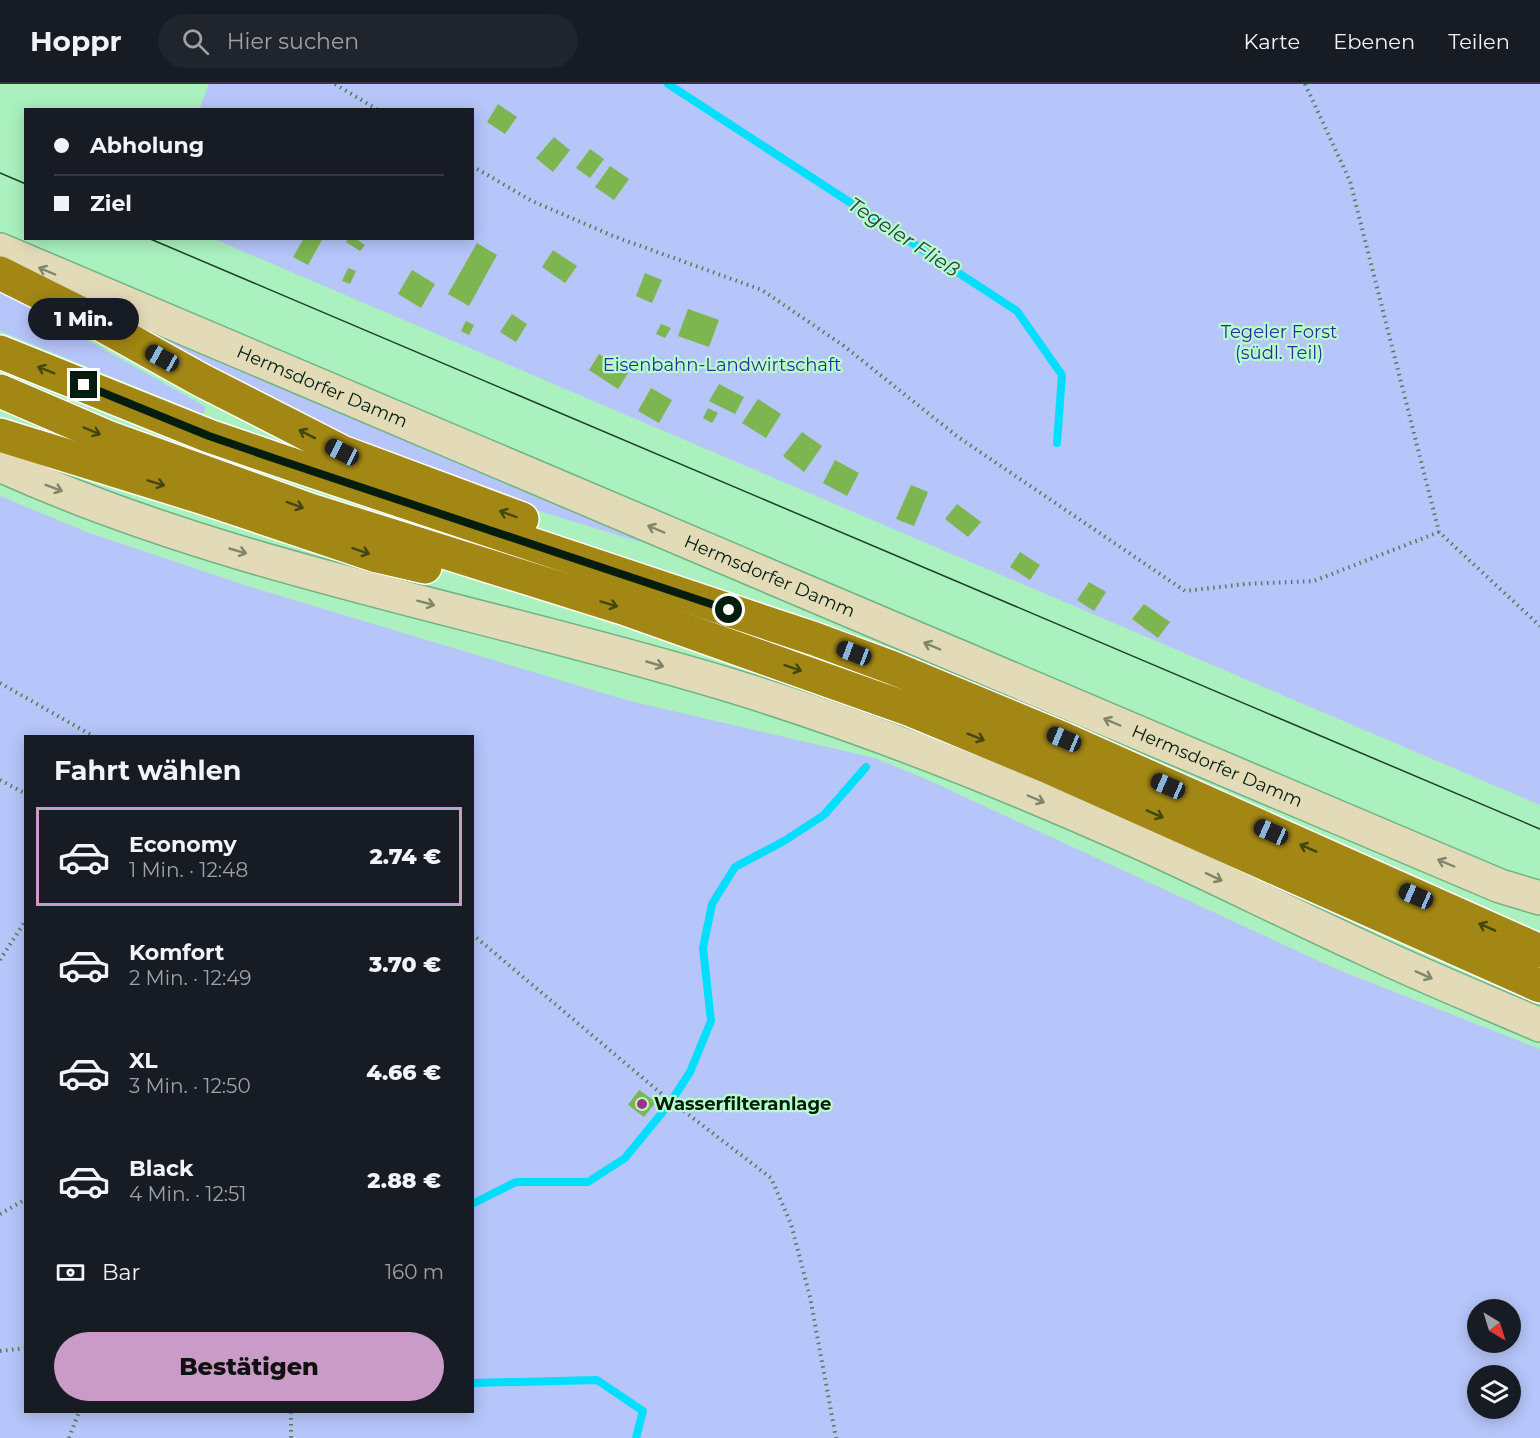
<!DOCTYPE html>
<html lang="de">
<meta charset="utf-8">
<style>
:root{--surface:#171b24;--page:#20242c;--text:#f1f3f6;--muted:#9ea1a6;--line:#363941;--accent:#cb9bc8}
body{margin:0;font-family:Montserrat,sans-serif;background:var(--page);color:var(--text);height:100vh;display:flex;flex-direction:column;font-size:22px;white-space:nowrap}
*{box-sizing:border-box;margin:0}
p{font-size:20px;color:var(--muted)}
.icon{flex:none;width:33px;height:33px;fill:none;stroke:currentColor;stroke-width:2;stroke-linecap:round;stroke-linejoin:round}
.map{position:relative;flex:1;overflow:hidden}
.sheet{position:absolute;left:24px;top:651px;width:450px;height:678px;display:flex;flex-direction:column;background:var(--surface);border-radius:0px;box-shadow:0 3px 15px #0003}
.sheet>*{flex:none}
.hud{position:absolute;left:24px;top:24px;width:450px;height:132px;border-radius:0px;box-shadow:0 3px 15px #0003;display:grid;align-content:center;height:132px;padding:0 30px;background:var(--surface)}
.needle{width:39px;rotate:142deg}
.buttons{position:absolute;left:1467px;top:1215px;display:grid;gap:12px}
.buttons a{display:grid;place-items:center;width:54px;height:54px;border-radius:50%;background:var(--surface);box-shadow:0 3px 15px #0003;font-size:30px}
.end{position:absolute;width:27px;height:27px;margin:-14px;border:8px solid #021d0c;background:#fff;box-shadow:0 0 0 3px #fff}
.from{border-radius:50%}
.bubble{position:absolute;height:42px;border-radius:21px;background:var(--surface);box-shadow:0 3px 15px #0003;font-size:20px;font-weight:800;line-height:42px;text-align:center}
.car{position:absolute;width:18px;height:36px;margin:-18px -9px;border-radius:8px;box-shadow:0 0 4px 2px #0007;background:linear-gradient(#222 24%,#8ab4d8 0 40%,#222 0 76%,#8ab4d8 0 86%,#222 0)}
.hud b{display:flex;align-items:center;gap:21px;height:57px;font-size:22px}
.hud b+b{border-top:2px solid var(--line)}
.hud i{width:15px;height:15px;background:var(--text)}
ul{padding:0;list-style:none}
li{display:flex;align-items:center;gap:18px;height:99px;margin:0 12px 9px;padding:0 18px;border:3px solid transparent;border-radius:0px}
li div{flex:1}
li b{display:block;font-size:22px}
li em{font-style:normal;font-weight:800}
li.current{border-color:var(--accent)}
li>.icon{width:54px;height:54px;stroke-width:1.5}
h2{padding:0 30px;font-size:27px;line-height:72px}
.pay{display:flex;align-items:center;gap:15px;height:66px;padding:0 30px;font-size:22px}
.pay p{margin-inline-start:auto}
.cta{display:flex;gap:12px;margin-top:auto;padding:12px 30px}
.cta a{flex:1;height:69px;border-radius:36px;background:var(--accent);color:#111;font-size:24px;font-weight:800;line-height:69px;text-align:center}
header{display:flex;align-items:center;gap:36px;box-sizing:border-box;height:84px;padding:0 30px;background:var(--surface);border-bottom:2px solid var(--line)}
header strong{font-size:28px}
nav{display:flex;gap:33px;margin-inline-start:auto;font-size:21px}
.search{width:420px;height:54px;background:var(--page);display:flex;align-items:center;gap:15px;box-sizing:border-box;padding:0 21px;border-radius:33px;color:var(--muted);font-size:22px}
.map>svg:first-child{display:block}
.green{fill:#b6c5fa;fill-rule:evenodd}
.lines{fill:none;stroke-linecap:round;stroke-linejoin:round}
.stream{stroke:#00defe;stroke-width:8}
.building{fill:#7db551}
.secondary-casing{stroke:#6fb384;stroke-width:36}
.motorway-casing{stroke:#fff;stroke-width:36}
.path{stroke:#4f7d5d;stroke-width:4;stroke-dasharray:1.5 4.5;stroke-linecap:butt}
.secondary{stroke:#e3dbb8;stroke-width:33}
.motorway{stroke:#a38714;stroke-width:33}
.tram{stroke:#1d3f29;stroke-width:1.5}
.oneway{stroke:#7e866b}
.oneway2{stroke:#42470f}
.route{stroke:#021d0c;stroke-width:8}
.poi-dot{fill:#9d3090;stroke:#b8fecc;stroke-width:2}
.labels{text-anchor:middle;dominant-baseline:central;stroke-width:4.5;stroke-linejoin:round;paint-order:stroke}
.park-label{font-size:18px;fill:#2b2f9d;stroke:#b8fecc}
.street-label{font-size:18px;fill:#021d0c;stroke:#b8fecc}
.poi-label{font-size:18px;font-weight:bold;fill:#021d0c;stroke:#b8fecc;text-anchor:start}
.water-label{font-size:20px;font-style:italic;fill:#254046;stroke:#b8fecc}
</style>
<header>
<strong>Hoppr</strong>
<div class="search"><svg class="icon" aria-label="search" viewBox="0 0 24 24"><circle cx="10" cy="10" r="6"/><path d="M15 15l6 6"/></svg>Hier suchen</div>
<nav><a>Karte</a><a>Ebenen</a><a>Teilen</a></nav>
</header>
<div class="map">
<svg width="1540" height="1354" viewBox="0 0 1540 1354">
<rect width="100%" height="100%" fill="#abf1bf"/>
<g class="green">
<polygon points="209,0 1540,0 1540,721 214,155 472,154 472,26 199,26"/>
<polygon points="0,207 206,323 203,330 0,247"/>
<polygon points="142,241 640,452 640,458 484,410 384,371 141,248"/>
<path d="M0 412 87 448 241 500 626 616 875 674 928 696 1336 885 1540 965V1354H0ZM26 652H472V1328H26ZM1478 1226H1510V1258H1478ZM1478 1292H1510V1324H1478Z"/>
</g>
<g class="lines">
<g class="stream">
<polyline points="668,0 1017,227 1062,291 1057,359"/>
<polyline points="472,1120 516,1098 588,1098 625,1074 670,1019 690,988 711,937 703,864 712,820 735,783 784,757 824,731 866,683"/>
<polyline points="472,1299 597,1296 643,1327 636,1354"/>
</g>
</g>
<g class="building">
<polygon points="498,20 517,33 505,50 487,38"/>
<polygon points="554,53 570,66 553,88 536,74"/>
<polygon points="590,65 604,75 590,94 576,84"/>
<polygon points="610,82 629,95 614,116 595,103"/>
<polygon points="304,154 318,154 322,156 308,181 293,173"/>
<polygon points="349,154 355,154 365,161 360,167 346,158"/>
<polygon points="477,159 497,171 469,222 448,210"/>
<polygon points="553,166 577,182 565,199 542,183"/>
<polygon points="348,184 356,187 350,200 342,197"/>
<polygon points="412,186 435,200 421,224 398,210"/>
<polygon points="645,189 662,196 652,219 636,212"/>
<polygon points="688,225 719,236 709,263 678,252"/>
<polygon points="512,230 527,240 516,258 500,248"/>
<polygon points="466,237 474,241 469,251 461,247"/>
<polygon points="661,240 671,244 665,254 656,250"/>
<polygon points="599,270 628,289 618,305 589,286"/>
<polygon points="719,300 744,313 735,330 709,317"/>
<polygon points="651,304 672,316 659,339 638,327"/>
<polygon points="758,315 781,330 766,354 742,339"/>
<polygon points="708,324 718,329 712,339 703,334"/>
<polygon points="802,348 822,362 804,388 783,372"/>
<polygon points="835,376 859,389 847,412 823,399"/>
<polygon points="911,401 928,408 914,442 896,435"/>
<polygon points="957,420 981,438 968,453 945,435"/>
<polygon points="1020,468 1040,481 1030,496 1010,483"/>
<polygon points="1089,498 1106,508 1094,527 1077,516"/>
<polygon points="1144,520 1170,538 1158,554 1132,535"/>
<polygon points="639,1006 656,1018 644,1033 628,1021"/>
</g>
<g class="lines">
<defs>
<g id="secondary">
<path id="s1" d="M0 166 1500 802 1540 814"/>
<path d="M0 381C230 485 485 527 726 600 871 644 1012 701 1150 763 1222 796 1294 832 1366 865 1423 892 1482 916 1540 941"/>
</g>
<g id="motorway">
<polyline points="0,189 84,231 201,296 342,368 522,435"/>
<polyline points="0,268 209,352 279,376 815,555 893,584 1064,655 1540,867"/>
<polyline points="0,307 107,353 310,426 623,524 911,626 1046,682 1540,902"/>
<polyline points="0,351 204,414 377,472 425,483"/>
</g>
</defs>
<use href="#secondary" class="secondary-casing"/>
<use href="#motorway" class="motorway-casing"/>
<g class="path">
<polyline points="335,0 378,26"/>
<polyline points="1305,0 1350,97 1439,448 1540,542"/>
<polyline points="472,82 532,117 613,152 762,206 844,262 958,353 1185,507 1246,500 1314,497 1439,448"/>
<polyline points="0,599 93,652"/>
<polyline points="0,696 26,710"/>
<polyline points="472,850 663,1011 771,1094 791,1140 810,1213 836,1354"/>
<polyline points="0,876 26,836"/>
<polyline points="0,1130 26,1115"/>
<polyline points="0,1267 26,1264"/>
<polyline points="291,1328 291,1354"/>
<polyline points="69,1354 79,1328"/>
</g>
<use href="#secondary" class="secondary"/>
<use href="#motorway" class="motorway"/>
<g class="tram">
<polyline points="0,89 26,100"/>
<polyline points="148,154 1540,745"/>
</g>
</g>
<defs><path id="oneway-shaft" d="M-6 0H5M1.5-3L5.5 0L1.5 3" fill="none" stroke-width="1.6" stroke-linecap="round" stroke-linejoin="round" transform="scale(1.5)"/></defs>
<g class="oneway">
<use href="#oneway-shaft" transform="translate(47 187) rotate(-157)"/>
<use href="#oneway-shaft" transform="translate(54 404) rotate(21)"/>
<use href="#oneway-shaft" transform="translate(656 445) rotate(-157)"/>
<use href="#oneway-shaft" transform="translate(238 467) rotate(16)"/>
<use href="#oneway-shaft" transform="translate(426 519) rotate(15)"/>
<use href="#oneway-shaft" transform="translate(932 562) rotate(-157)"/>
<use href="#oneway-shaft" transform="translate(655 580) rotate(16)"/>
<use href="#oneway-shaft" transform="translate(1112 638) rotate(-157)"/>
<use href="#oneway-shaft" transform="translate(1036 715) rotate(23)"/>
<use href="#oneway-shaft" transform="translate(1446 779) rotate(-157)"/>
<use href="#oneway-shaft" transform="translate(1214 793) rotate(25)"/>
<use href="#oneway-shaft" transform="translate(1424 891) rotate(24)"/>
</g>
<g class="oneway2">
<use href="#oneway-shaft" transform="translate(46 286) rotate(-158)"/>
<use href="#oneway-shaft" transform="translate(92 347) rotate(23)"/>
<use href="#oneway-shaft" transform="translate(307 350) rotate(-153)"/>
<use href="#oneway-shaft" transform="translate(156 399) rotate(17)"/>
<use href="#oneway-shaft" transform="translate(295 421) rotate(20)"/>
<use href="#oneway-shaft" transform="translate(508 430) rotate(-160)"/>
<use href="#oneway-shaft" transform="translate(361 467) rotate(19)"/>
<use href="#oneway-shaft" transform="translate(609 520) rotate(17)"/>
<use href="#oneway-shaft" transform="translate(793 584) rotate(19)"/>
<use href="#oneway-shaft" transform="translate(976 653) rotate(22)"/>
<use href="#oneway-shaft" transform="translate(1155 730) rotate(24)"/>
<use href="#oneway-shaft" transform="translate(1308 764) rotate(-156)"/>
<use href="#oneway-shaft" transform="translate(1487 843) rotate(-156)"/>
</g>
<g class="lines">
<polyline class="route" points="84,301 209,352 279,376 729,526"/>
</g>
<circle class="poi-dot" cx="642" cy="1020" r="6"/>
<g class="labels">
<g class="park-label">
<text x="1279" y="248">Tegeler Forst<tspan x="1279" dy="21">(südl. Teil)</tspan></text>
<text x="722" y="281">Eisenbahn-Landwirtschaft</text>
</g>
<g class="street-label">
<text stroke="none"><textPath href="#s1" startOffset="350">Hermsdorfer Damm</textPath></text>
<text stroke="none"><textPath href="#s1" startOffset="836">Hermsdorfer Damm</textPath></text>
<text stroke="none"><textPath href="#s1" startOffset="1322">Hermsdorfer Damm</textPath></text>
</g>
<g class="poi-label">
<text x="654" y="1020">Wasserfilteranlage</text>
</g>
<g class="water-label">
<text transform="translate(904 153) rotate(33)">Tegeler Fließ</text>
</g>
</g>
</svg>
<div class="buttons">
<a><svg class="needle" viewBox="-14 -14 28 28"><path d="M0-13l5 13h-10z" fill="#e53935"/><path d="M0 13l5-13h-10z" fill="#9ea1a6"/></svg></a>
<a><svg class="icon" aria-label="layers" viewBox="0 0 24 24"><path d="M12 4l9 5-9 5-9-5zM3 14l9 5 9-5"/></svg></a>
</div>
<i class="end from" style="left:729px;top:526px"></i>
<i class="end" style="left:84px;top:301px"></i>
<div class="bubble" style="left:28px;top:214px;width:111px">1 Min.</div>
<i class="car" style="left:162px;top:274px;rotate:299deg"></i>
<i class="car" style="left:342px;top:368px;rotate:297deg"></i>
<i class="car" style="left:854px;top:569px;rotate:291deg"></i>
<i class="car" style="left:1064px;top:655px;rotate:293deg"></i>
<i class="car" style="left:1168px;top:702px;rotate:294deg"></i>
<i class="car" style="left:1271px;top:748px;rotate:294deg"></i>
<i class="car" style="left:1416px;top:812px;rotate:294deg"></i>
<div class="hud">
<b><i class="from"></i>Abholung</b>
<b><i></i>Ziel</b>
</div>
<section class="sheet">
<h2>Fahrt wählen</h2>
<ul>
<li class="current"><svg class="icon" aria-label="car" viewBox="0 0 24 24"><path d="M5 17H2v-5l4-1 3-4h7l3 4 3 1v5h-3M9 17h6M6 11h13"/><circle cx="7" cy="17" r="2"/><circle cx="17" cy="17" r="2"/></svg><div><b>Economy</b><p>1 Min. · 12:48</p></div><em>2.74 €</em></li>
<li><svg class="icon" aria-label="car" viewBox="0 0 24 24"><path d="M5 17H2v-5l4-1 3-4h7l3 4 3 1v5h-3M9 17h6M6 11h13"/><circle cx="7" cy="17" r="2"/><circle cx="17" cy="17" r="2"/></svg><div><b>Komfort</b><p>2 Min. · 12:49</p></div><em>3.70 €</em></li>
<li><svg class="icon" aria-label="car" viewBox="0 0 24 24"><path d="M5 17H2v-5l4-1 3-4h7l3 4 3 1v5h-3M9 17h6M6 11h13"/><circle cx="7" cy="17" r="2"/><circle cx="17" cy="17" r="2"/></svg><div><b>XL</b><p>3 Min. · 12:50</p></div><em>4.66 €</em></li>
<li><svg class="icon" aria-label="car" viewBox="0 0 24 24"><path d="M5 17H2v-5l4-1 3-4h7l3 4 3 1v5h-3M9 17h6M6 11h13"/><circle cx="7" cy="17" r="2"/><circle cx="17" cy="17" r="2"/></svg><div><b>Black</b><p>4 Min. · 12:51</p></div><em>2.88 €</em></li>
</ul>
<div class="pay"><svg class="icon" aria-label="cash" viewBox="0 0 24 24"><path d="M3 7h18v10H3z"/><circle cx="12" cy="12" r="2"/></svg>Bar<p>160 m</p></div>
<div class="cta"><a>Bestätigen</a></div>
</section>
</div>
